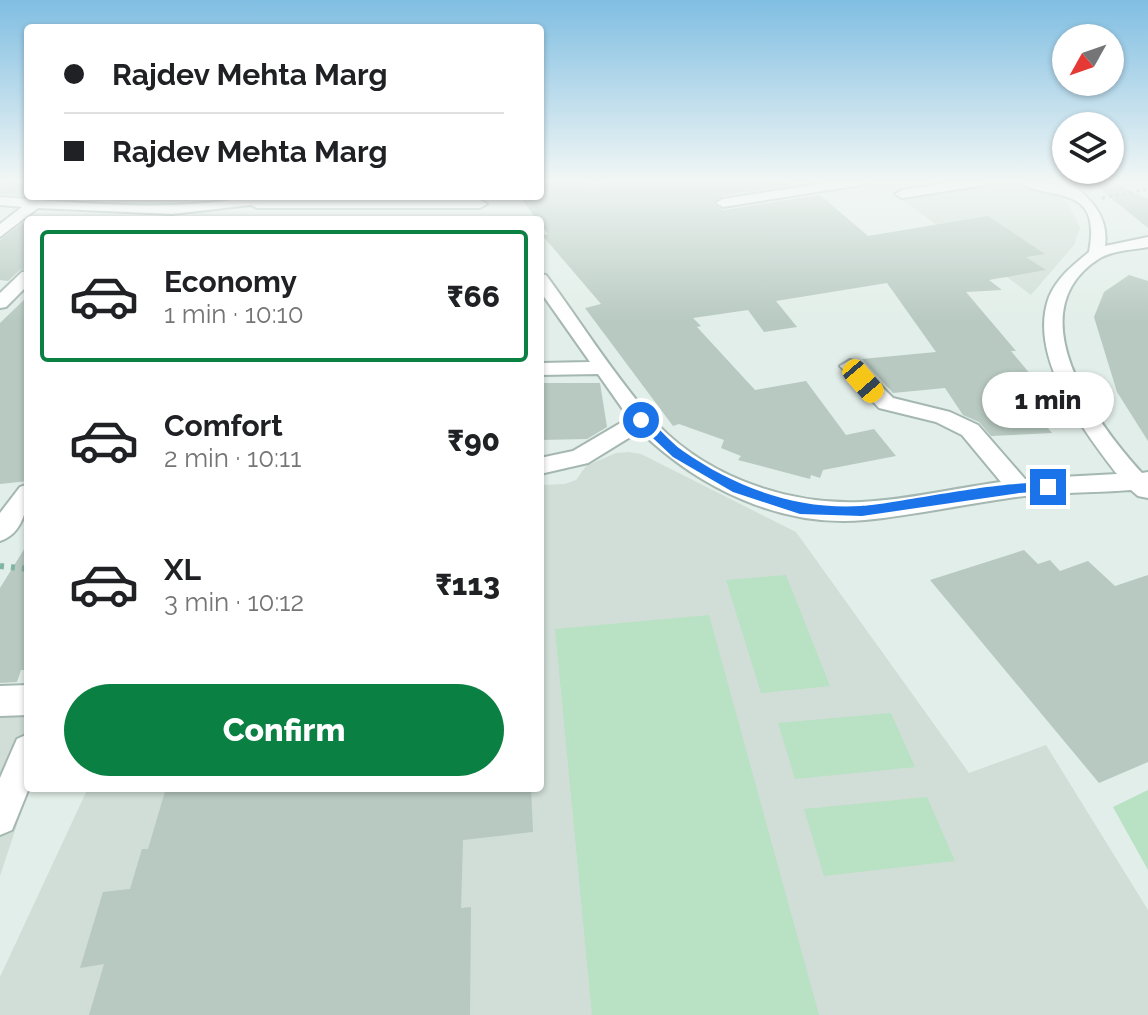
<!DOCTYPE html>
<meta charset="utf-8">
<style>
:root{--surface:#fff;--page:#f6f6f6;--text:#202124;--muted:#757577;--line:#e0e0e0;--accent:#0b8043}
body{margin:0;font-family:Raleway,sans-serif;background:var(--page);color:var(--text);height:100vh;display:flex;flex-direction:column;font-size:30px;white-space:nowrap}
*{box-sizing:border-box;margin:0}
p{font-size:26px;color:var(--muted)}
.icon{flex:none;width:44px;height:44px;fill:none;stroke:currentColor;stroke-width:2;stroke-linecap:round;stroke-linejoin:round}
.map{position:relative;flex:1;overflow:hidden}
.side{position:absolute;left:24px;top:216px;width:520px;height:576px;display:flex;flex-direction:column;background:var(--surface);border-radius:8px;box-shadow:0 2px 6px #0004}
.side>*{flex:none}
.top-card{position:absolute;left:24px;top:24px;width:520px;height:176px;border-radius:8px;box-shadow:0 2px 6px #0004;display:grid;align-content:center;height:176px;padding:0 40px;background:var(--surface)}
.needle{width:52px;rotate:230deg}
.tools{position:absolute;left:1052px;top:24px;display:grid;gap:16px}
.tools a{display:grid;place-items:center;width:72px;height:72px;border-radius:50%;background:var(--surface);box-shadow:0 2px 6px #0004;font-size:40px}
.end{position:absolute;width:36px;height:36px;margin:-18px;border:10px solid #1a73e8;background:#fff;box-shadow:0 0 0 4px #fff}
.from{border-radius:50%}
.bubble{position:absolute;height:56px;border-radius:28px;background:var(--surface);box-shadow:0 2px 6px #0004;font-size:26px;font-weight:800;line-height:56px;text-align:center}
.car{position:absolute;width:24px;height:48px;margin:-24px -12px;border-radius:10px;box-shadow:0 0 6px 2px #0007;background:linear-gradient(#f5c518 24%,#345 0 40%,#f5c518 0 76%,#345 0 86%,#f5c518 0)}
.top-card b{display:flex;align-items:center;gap:28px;height:76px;font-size:30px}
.top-card b+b{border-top:2px solid var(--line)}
.top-card i{width:20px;height:20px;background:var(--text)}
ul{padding:14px 0 0;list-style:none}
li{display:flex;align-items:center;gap:24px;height:132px;margin:0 16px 12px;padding:0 24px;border:4px solid transparent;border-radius:8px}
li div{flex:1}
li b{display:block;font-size:30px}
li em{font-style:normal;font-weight:800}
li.active{border-color:var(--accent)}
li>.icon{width:72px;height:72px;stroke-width:1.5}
.button{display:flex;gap:16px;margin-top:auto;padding:16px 40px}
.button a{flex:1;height:92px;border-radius:48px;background:var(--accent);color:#fff;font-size:32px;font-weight:800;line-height:92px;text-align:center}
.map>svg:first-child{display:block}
.built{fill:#d0ded7}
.green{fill:#b9e1c3}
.building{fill:#b7c9c1}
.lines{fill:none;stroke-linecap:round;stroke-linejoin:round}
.minor-casing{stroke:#a4b7b0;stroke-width:4}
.path-far1{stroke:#80b4a3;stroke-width:3;stroke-dasharray:3 4;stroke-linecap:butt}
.path{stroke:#80b4a3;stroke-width:6;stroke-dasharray:4 7;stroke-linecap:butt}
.minor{fill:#fff;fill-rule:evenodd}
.route{fill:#1a73e8}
</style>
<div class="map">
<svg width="1148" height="1015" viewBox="0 0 1148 1015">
<rect width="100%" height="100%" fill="#e2eee9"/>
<g class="built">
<polygon points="1005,181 1045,181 1068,204 1080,227 1074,245 1031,295 903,200"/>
<polygon points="628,452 641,454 796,532 969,773 1046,745 1148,910 1148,1015 0,1015 0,977 88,788 540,788 540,485 565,484 576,480 586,466 616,453"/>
<polygon points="0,697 28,698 29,788 0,876"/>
</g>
<g class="green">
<polygon points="786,575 830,686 761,693 726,580"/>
<polygon points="709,615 819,1015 592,1015 555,629"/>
<polygon points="891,713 915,767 795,779 778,723"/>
<polygon points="1148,790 1148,870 1113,807"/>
<polygon points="927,797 955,861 824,876 804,809"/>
</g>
<g class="building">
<polygon points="7,181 28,181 28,196 0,194 0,186"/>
<polygon points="540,181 585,181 590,185 624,181 789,181 790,185 723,196 713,204 723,210 820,195 868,236 988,216 1045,254 1026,257 1046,270 989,280 1002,290 966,292 1016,351 1011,351 1041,387 1015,388 1052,433 991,436 979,422 963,415 945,388 893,393 862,359 936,352 887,283 776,301 797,327 764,332 748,310 693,318 701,326 697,327 755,390 806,381 846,435 874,429 896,456 823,470 820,478 811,475 810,479 738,460 741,456 721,448 724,440 679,424 673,426 585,308 601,304 542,235 548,234 519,196 540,196"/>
<polygon points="1090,181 1110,181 1148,199 1148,228"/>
<polygon points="28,219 28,268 20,270 8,281 0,280 0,240"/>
<polygon points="1129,275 1148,281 1148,441 1117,392 1094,317 1104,292"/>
<polygon points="28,296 28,481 0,484 0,323"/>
<polygon points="540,383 600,383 607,427 587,439 540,440"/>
<polygon points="28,543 28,670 21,670 17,682 0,683 0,588"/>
<polygon points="1024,550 1038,564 1050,560 1060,571 1088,561 1115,586 1148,575 1148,762 1099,783 930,580"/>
<polygon points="166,788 531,788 533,832 463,840 461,908 471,907 470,1015 89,1015 104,964 80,968 103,892 130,889 142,849 148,849"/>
</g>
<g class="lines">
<defs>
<g id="minor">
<polygon points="837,181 868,181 861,185 723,207 716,203 723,199"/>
<polygon points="961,181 992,181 985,185 902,198 895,194 902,190"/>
<path d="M1017 181 1056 184 1054 181H1069C1090 199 1109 215 1105 246L1148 237V247C1133 250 1114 250 1100 258 1015 311 1095 422 1142 473L1148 472V498L1138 496 1131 490C1093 493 1054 492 1016 497 965 504 915 515 865 520 781 528 699 488 640 431L588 463 540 474V458L573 451 629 418 598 374 540 375V363L590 362 540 291V274L546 275C580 321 611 371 648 414 699 474 783 505 861 502 907 500 955 488 1001 482L962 435 936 422 879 408 840 366 850 360 857 362 893 398 950 412 978 425 1025 479 1117 474C1084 431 1027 356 1049 297 1057 278 1073 265 1089 252 1103 180 1047 203 1017 181Z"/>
<path d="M254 196H281L276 200H480L487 204 480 208H257L251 205 172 214 38 208 0 237V224L22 207 0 205V197C84 203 171 213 254 196Z"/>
<polygon points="28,271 28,285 6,307 0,308 0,293 22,272"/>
<path d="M28 484C28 506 24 533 0 541V513L20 487Z"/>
<polygon points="28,685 28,715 0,716 0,686"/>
<polygon points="28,734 29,788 12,830 0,835 0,778 17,739"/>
</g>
</defs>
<use href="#minor" class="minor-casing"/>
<polyline class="path-far1" points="1102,198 1148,189"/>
<polyline class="path" points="0,566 28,569"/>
<use href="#minor" class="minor"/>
</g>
<linearGradient id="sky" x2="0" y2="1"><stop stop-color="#80bee2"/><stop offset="0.56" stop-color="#f2f7f5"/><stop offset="1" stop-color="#f2f7f5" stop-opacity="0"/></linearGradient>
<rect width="1148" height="323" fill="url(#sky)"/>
<path class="route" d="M641 416C657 423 668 441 683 451 736 488 797 510 861 506 892 505 1039 472 1054 487L1048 491 1019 493 862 516 800 514 733 492 673 457 637 423V417Z"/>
</svg>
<div class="tools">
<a><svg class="needle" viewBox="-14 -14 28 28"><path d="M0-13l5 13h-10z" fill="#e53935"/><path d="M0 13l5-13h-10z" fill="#757577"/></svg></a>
<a><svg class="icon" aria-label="layers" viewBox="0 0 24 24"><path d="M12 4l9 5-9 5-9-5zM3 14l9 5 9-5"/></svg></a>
</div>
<i class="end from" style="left:641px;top:420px"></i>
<i class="end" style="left:1048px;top:487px"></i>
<div class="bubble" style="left:982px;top:372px;width:132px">1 min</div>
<i class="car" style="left:863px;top:381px;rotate:139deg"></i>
<div class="top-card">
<b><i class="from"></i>Rajdev Mehta Marg</b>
<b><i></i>Rajdev Mehta Marg</b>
</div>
<section class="side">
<ul>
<li class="active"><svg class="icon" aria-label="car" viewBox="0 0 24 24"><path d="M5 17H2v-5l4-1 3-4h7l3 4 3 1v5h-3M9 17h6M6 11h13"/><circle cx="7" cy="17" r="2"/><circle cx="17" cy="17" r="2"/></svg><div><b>Economy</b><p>1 min · 10:10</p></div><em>₹66</em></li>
<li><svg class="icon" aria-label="car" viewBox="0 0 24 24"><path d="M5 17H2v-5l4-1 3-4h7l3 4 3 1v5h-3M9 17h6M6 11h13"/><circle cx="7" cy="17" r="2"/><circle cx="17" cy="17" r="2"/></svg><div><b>Comfort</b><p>2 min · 10:11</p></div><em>₹90</em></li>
<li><svg class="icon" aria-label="car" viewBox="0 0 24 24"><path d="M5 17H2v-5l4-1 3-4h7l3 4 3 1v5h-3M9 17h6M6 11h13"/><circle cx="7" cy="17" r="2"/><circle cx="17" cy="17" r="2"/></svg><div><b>XL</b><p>3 min · 10:12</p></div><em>₹113</em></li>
</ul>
<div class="button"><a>Confirm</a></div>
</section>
</div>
